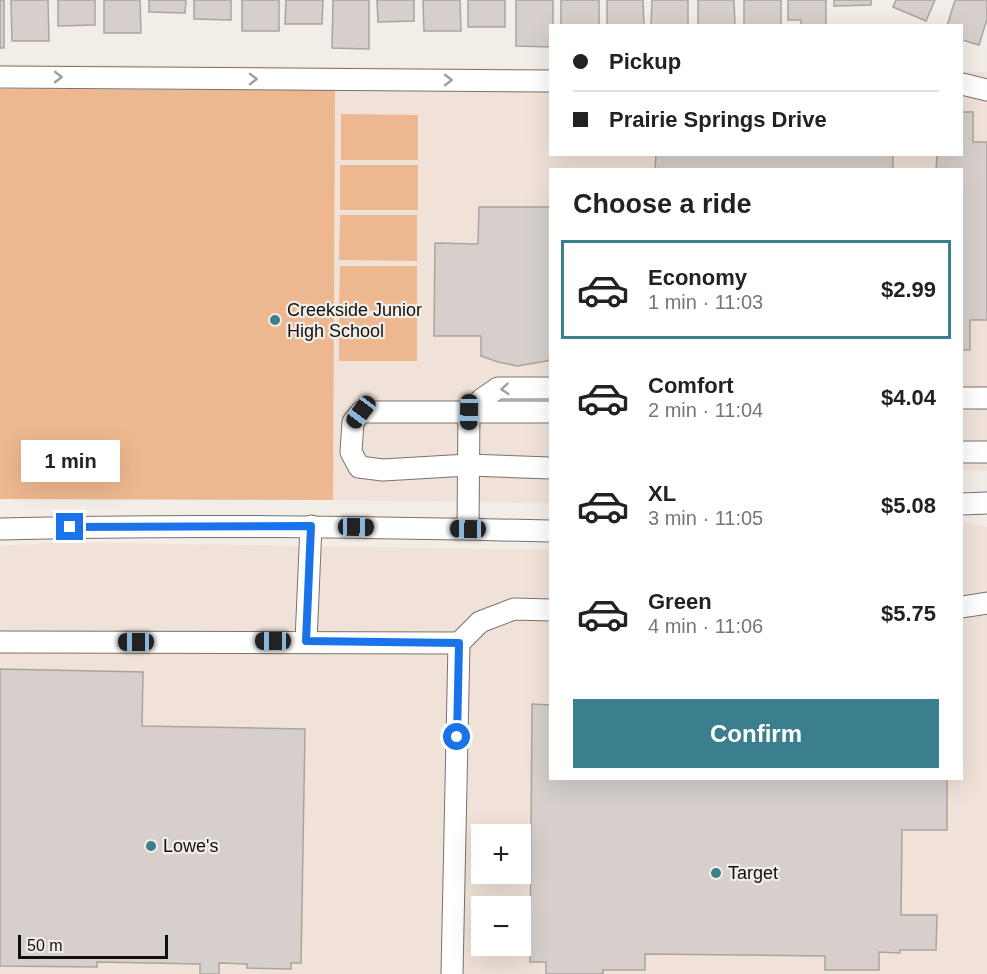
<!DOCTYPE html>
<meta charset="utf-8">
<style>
:root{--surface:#fff;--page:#f6f6f6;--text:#222;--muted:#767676;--line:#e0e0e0;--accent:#3b7e8e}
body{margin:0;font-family:Arial,sans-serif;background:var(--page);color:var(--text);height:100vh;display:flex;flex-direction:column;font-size:22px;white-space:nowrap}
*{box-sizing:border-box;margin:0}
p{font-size:20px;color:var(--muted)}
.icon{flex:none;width:33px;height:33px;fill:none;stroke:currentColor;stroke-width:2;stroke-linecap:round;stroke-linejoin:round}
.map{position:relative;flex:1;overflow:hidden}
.details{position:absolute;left:549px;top:168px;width:414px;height:612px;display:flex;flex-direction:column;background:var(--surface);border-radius:0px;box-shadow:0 6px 24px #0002}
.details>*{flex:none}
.guide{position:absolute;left:549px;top:24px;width:414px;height:132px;border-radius:0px;box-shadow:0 6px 24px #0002;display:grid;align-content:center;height:132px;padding:0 24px;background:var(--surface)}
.tools{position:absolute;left:471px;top:824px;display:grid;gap:12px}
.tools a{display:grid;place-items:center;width:60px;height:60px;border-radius:0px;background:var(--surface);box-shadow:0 6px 24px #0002;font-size:30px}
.scale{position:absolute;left:18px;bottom:15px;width:150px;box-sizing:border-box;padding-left:6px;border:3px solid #12100e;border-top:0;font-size:16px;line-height:21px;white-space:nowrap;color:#12100e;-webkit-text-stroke:4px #f3ede8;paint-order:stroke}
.end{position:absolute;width:27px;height:27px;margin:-14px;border:8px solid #1a73e8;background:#fff;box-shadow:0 0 0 3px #fff}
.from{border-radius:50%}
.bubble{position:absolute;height:42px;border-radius:0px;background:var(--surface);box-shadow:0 6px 24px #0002;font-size:20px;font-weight:800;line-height:42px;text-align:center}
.car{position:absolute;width:18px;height:36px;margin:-18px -9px;border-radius:8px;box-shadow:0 0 4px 2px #0007;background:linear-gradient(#222 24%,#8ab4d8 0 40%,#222 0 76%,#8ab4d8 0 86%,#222 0)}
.guide b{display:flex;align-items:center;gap:21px;height:57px;font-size:22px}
.guide b+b{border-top:2px solid var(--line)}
.guide i{width:15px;height:15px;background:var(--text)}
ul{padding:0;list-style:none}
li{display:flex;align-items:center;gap:18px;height:99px;margin:0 12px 9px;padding:0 12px;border:3px solid transparent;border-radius:0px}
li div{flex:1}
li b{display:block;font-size:22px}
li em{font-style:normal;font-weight:800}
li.selected{border-color:var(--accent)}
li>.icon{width:54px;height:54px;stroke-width:1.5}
h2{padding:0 24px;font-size:27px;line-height:72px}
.primary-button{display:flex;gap:12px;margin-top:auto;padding:12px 24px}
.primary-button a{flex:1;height:69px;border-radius:0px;background:var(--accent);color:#fff;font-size:24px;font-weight:800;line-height:69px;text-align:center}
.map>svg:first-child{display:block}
.built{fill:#f0e2d8;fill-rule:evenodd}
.green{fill:#edb88f}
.building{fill:#d6cfcb;stroke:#aaa49f;stroke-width:1.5}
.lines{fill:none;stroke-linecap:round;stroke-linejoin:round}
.minor-casing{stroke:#78726e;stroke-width:23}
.minor{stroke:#fff;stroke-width:21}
.oneway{stroke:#a09f9f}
.route{stroke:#1a73e8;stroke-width:8}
.poi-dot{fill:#3b7e8e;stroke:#f3ede8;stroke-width:2}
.labels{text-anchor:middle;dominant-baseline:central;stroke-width:4.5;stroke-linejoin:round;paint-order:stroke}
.poi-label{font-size:18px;fill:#12100e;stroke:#f3ede8;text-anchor:start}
</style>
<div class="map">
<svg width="987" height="974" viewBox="0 0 987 974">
<rect width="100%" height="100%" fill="#f3ede8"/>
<g class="built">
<polygon points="0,64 550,69 550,154 962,154 962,72 987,72 987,471 962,470 962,170 550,170 550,503 333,500 0,499"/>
<path d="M962 523H972L987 527V974H0V546L64 542 550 550V778H962ZM482 834H520V873H482ZM482 906H520V945H482Z"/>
</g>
<g class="green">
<polygon points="0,89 335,90 333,500 0,499"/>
<polygon points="341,114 418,115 418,160 341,160"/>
<rect x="340" y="165" width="78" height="45"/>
<polygon points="340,215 417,215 417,261 339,260"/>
<polygon points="340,266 417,266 417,311 339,311"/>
<rect x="339" y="316" width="78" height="45"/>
</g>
<g class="building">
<rect x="0" y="0" width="4" height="48"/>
<polygon points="11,0 48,0 49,41 12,41"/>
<polygon points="58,0 95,0 95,25 58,26"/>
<polygon points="104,0 140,0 141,33 104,33"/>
<polygon points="149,0 186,0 185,13 149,12"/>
<polygon points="194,0 231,0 231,20 194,19"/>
<rect x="242" y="0" width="37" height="31"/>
<polygon points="286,0 323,0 322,24 285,24"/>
<polygon points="333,0 369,0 369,49 332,48"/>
<polygon points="377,0 414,0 414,21 378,22"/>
<polygon points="423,0 460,0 461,31 424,31"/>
<rect x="468" y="0" width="37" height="27"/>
<polygon points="516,0 553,0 553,26 550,26 550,47 516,46"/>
<rect x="561" y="0" width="38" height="26"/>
<polygon points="607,0 643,0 644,26 607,26"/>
<polygon points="652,0 688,0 688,26 651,26"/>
<polygon points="698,0 734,0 735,26 698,26"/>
<rect x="744" y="0" width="37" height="26"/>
<polygon points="788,0 826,0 826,26 801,26 801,20 788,20"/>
<polygon points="834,0 871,0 871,5 834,6"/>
<polygon points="896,0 935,0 926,21 893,7"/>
<polygon points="955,0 987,0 987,19 979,45 962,40 962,26 947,26"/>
<polygon points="962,112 973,112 973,142 987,142 987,320 970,320 970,350 962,350 962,170 936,170 937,154 962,154"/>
<polygon points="656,154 893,154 893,170 655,170"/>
<polygon points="479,207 550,207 550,359 547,361 517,366 498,362 481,356 481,336 434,336 435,243 478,244"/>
<polygon points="0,669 143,672 142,726 305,729 301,963 291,963 291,969 247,968 247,964 219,963 219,974 200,974 200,964 97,962 97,967 0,966"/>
<polygon points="532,704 550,705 550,778 947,778 947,830 902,830 901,915 937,915 936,950 900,950 900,953 879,952 879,970 825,970 825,956 645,954 645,970 603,970 603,974 546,974 546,962 530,962"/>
</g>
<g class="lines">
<defs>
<g id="minor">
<polyline points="0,77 550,81"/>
<polyline points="962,84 987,90"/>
<polyline points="550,388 498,388 482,399 469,412 361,412 353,422 351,452 359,467 383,470 468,465 550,468"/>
<polyline points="962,398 987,398"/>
<polyline points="962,452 987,452"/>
<polyline points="962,504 987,503"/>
<path d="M0 529C183 524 367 527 550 531"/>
<polyline points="468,529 469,412 550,412"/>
<polyline points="962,607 987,603"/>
<polyline points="306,641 311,526"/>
<polyline points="0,642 459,643"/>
<polyline points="452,974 459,643 480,622 514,609 550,610"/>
</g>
</defs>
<use href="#minor" class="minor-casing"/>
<use href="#minor" class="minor"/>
</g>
<defs><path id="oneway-chevron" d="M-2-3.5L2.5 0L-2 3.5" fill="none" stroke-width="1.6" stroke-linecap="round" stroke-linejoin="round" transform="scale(1.5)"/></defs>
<g class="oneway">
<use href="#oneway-chevron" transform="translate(58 77)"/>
<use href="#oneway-chevron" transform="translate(253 79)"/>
<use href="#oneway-chevron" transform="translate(448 80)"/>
<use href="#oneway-chevron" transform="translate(505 389) rotate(175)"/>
</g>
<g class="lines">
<polyline class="route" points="70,527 311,526 306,641 459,643 457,737"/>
</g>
<g class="poi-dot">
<circle cx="275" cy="320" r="6"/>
<circle cx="151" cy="846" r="6"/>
<circle cx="716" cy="873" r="6"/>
</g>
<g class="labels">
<g class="poi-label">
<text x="287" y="310">Creekside Junior<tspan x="287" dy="21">High School</tspan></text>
<text x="163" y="846">Lowe's</text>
<text x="728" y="873">Target</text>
</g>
</g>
</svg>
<div class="tools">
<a>+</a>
<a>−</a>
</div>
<div class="scale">50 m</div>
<i class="end from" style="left:457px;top:737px"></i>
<i class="end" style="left:70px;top:527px"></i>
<div class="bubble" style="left:21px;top:440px;width:99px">1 min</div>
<i class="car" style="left:361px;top:412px;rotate:217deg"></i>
<i class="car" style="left:469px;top:412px;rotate:181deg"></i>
<i class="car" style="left:356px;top:527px;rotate:91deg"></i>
<i class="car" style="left:468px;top:529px;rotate:271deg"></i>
<i class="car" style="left:273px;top:641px;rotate:270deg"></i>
<i class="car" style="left:136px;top:642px;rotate:270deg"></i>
<div class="guide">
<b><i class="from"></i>Pickup</b>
<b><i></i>Prairie Springs Drive</b>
</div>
<section class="details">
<h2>Choose a ride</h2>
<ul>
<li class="selected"><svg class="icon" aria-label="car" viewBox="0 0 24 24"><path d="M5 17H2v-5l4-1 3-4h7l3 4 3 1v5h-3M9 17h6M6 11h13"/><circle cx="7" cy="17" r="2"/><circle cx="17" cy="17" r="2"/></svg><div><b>Economy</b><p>1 min · 11:03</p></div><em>$2.99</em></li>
<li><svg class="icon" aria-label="car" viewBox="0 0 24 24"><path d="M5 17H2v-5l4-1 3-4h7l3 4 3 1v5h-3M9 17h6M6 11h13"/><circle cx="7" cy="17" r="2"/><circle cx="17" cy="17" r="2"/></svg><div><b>Comfort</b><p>2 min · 11:04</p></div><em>$4.04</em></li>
<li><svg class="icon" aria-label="car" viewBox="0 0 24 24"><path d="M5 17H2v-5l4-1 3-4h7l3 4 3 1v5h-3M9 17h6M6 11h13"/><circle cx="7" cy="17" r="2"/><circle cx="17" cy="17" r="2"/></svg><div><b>XL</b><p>3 min · 11:05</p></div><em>$5.08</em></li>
<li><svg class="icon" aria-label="car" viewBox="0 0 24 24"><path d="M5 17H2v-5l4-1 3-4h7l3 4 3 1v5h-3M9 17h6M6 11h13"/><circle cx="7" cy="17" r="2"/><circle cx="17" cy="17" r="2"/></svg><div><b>Green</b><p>4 min · 11:06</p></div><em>$5.75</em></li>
</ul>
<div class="primary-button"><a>Confirm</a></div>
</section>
</div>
